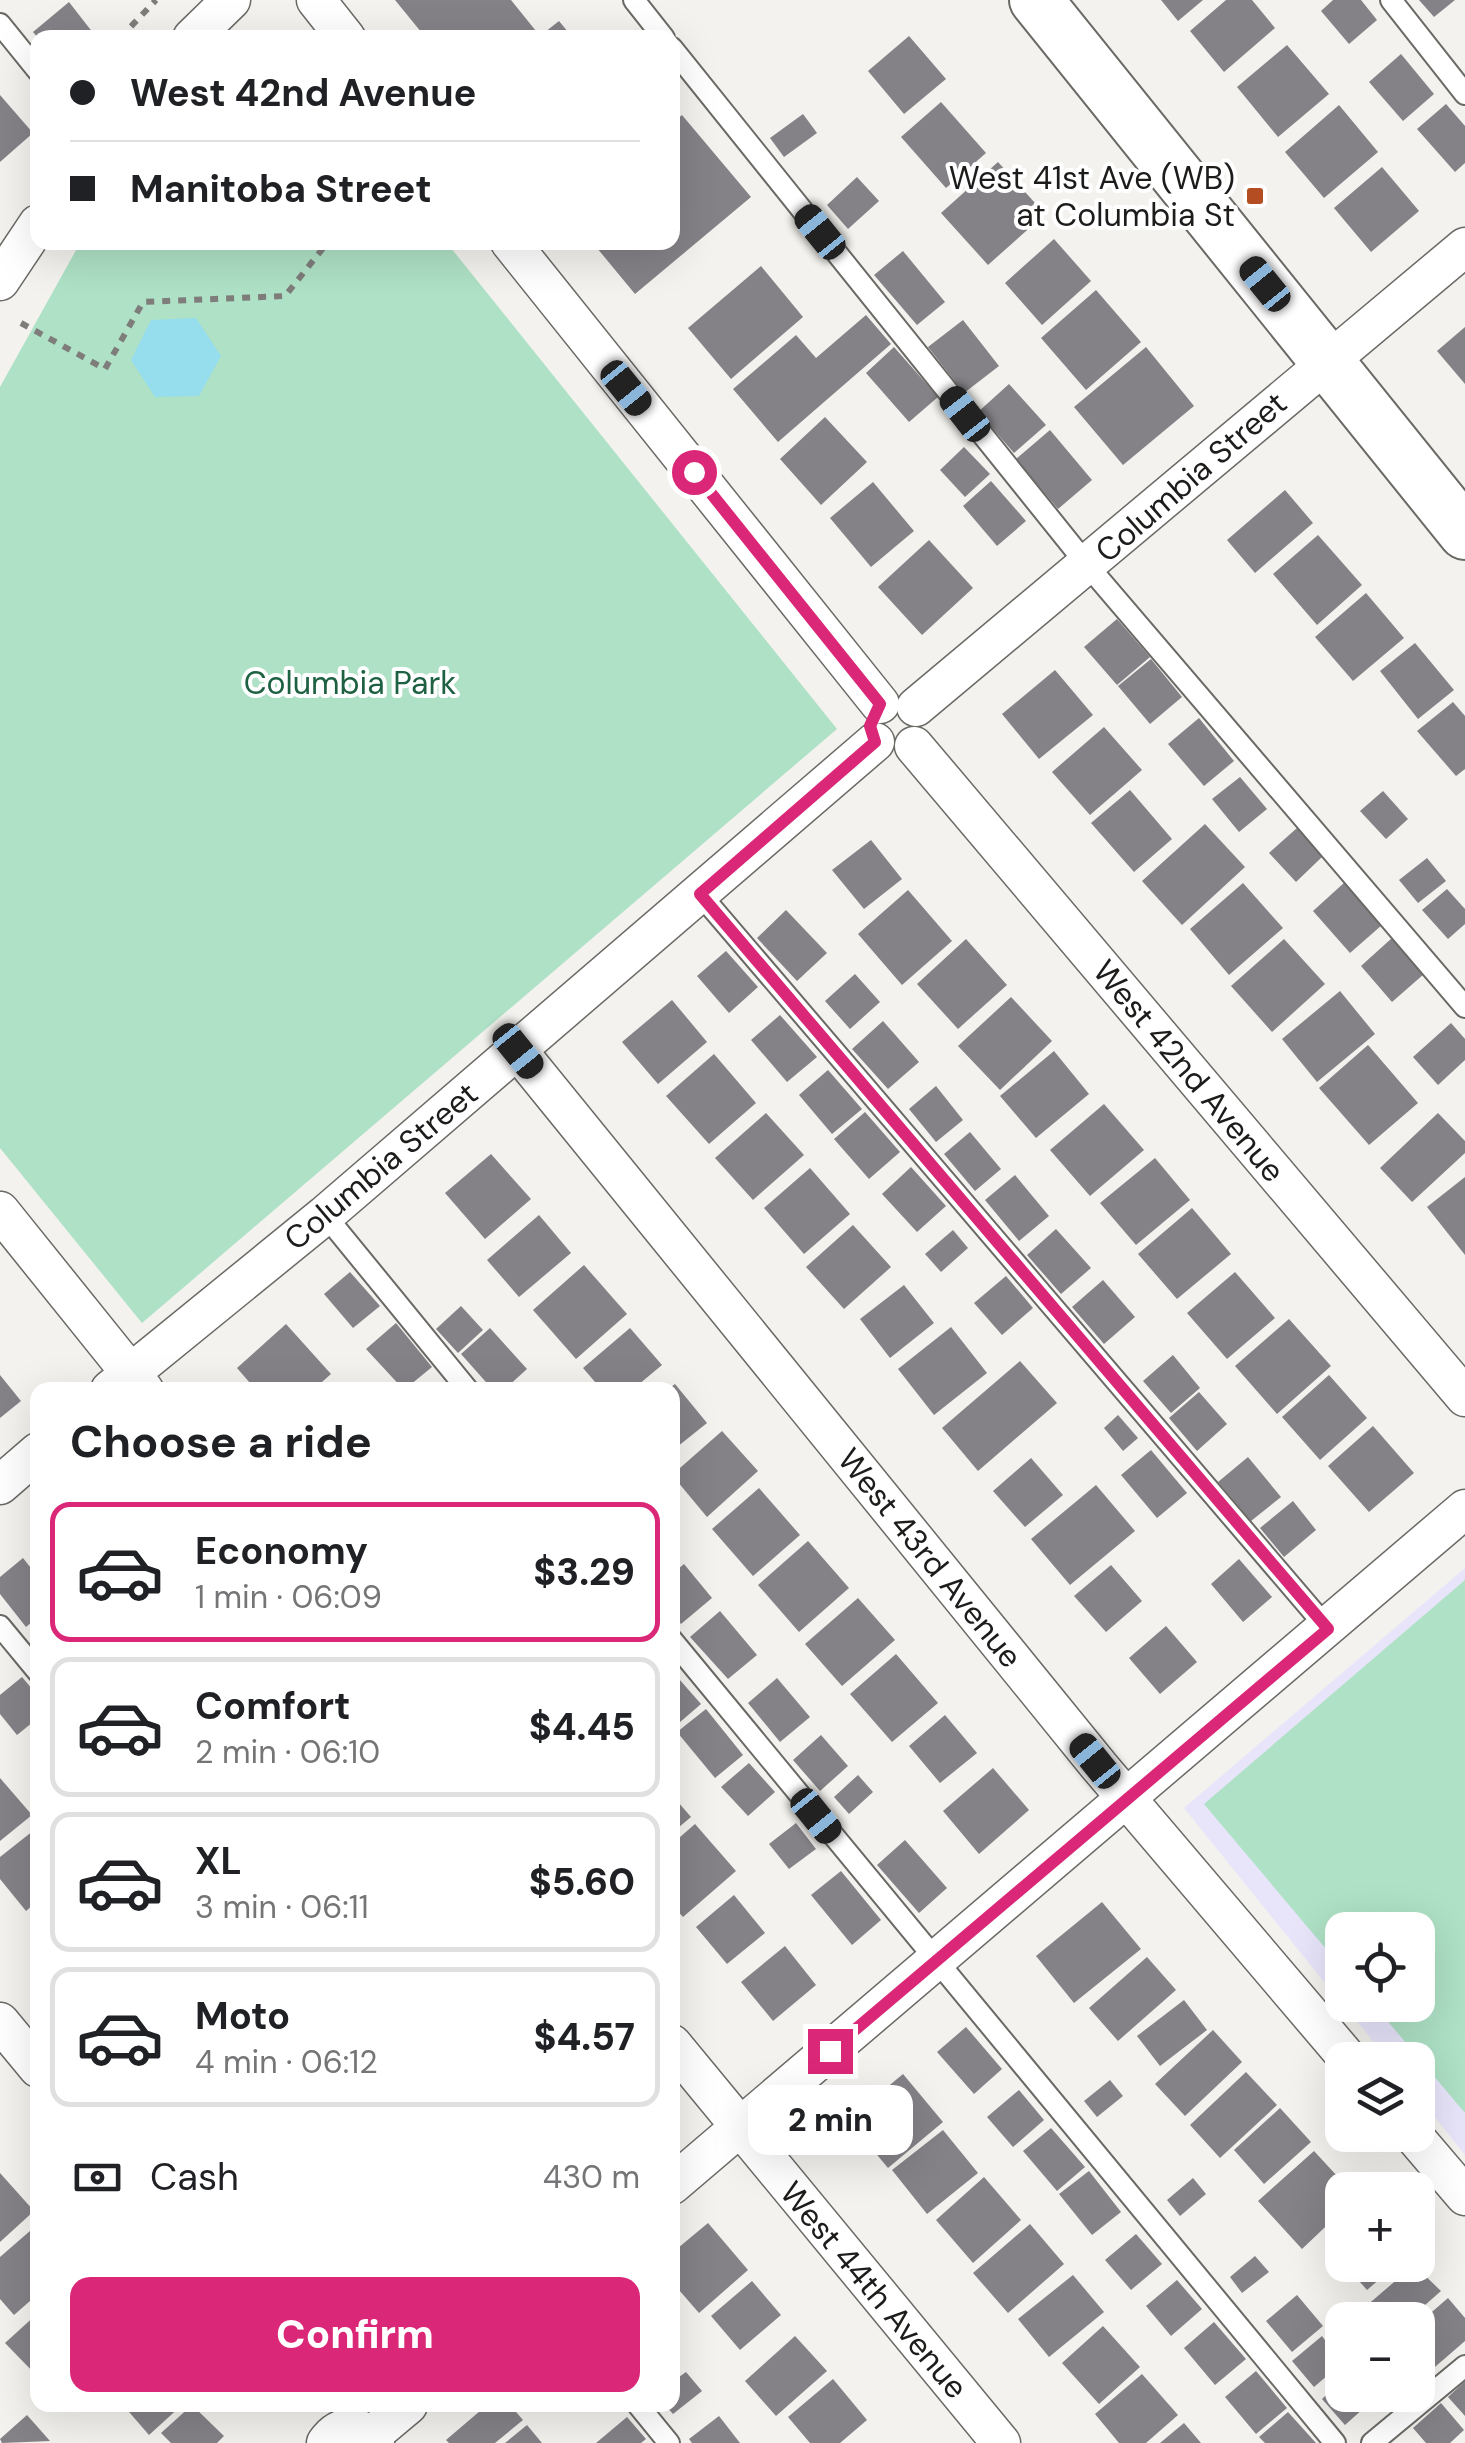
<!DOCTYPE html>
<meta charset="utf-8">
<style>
:root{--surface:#fff;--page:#f6f6f6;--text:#202124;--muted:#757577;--line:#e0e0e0;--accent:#db2777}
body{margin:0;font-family:"DM Sans",sans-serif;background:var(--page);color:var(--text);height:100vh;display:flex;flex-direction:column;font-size:38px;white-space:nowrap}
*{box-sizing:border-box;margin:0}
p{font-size:32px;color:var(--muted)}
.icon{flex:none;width:55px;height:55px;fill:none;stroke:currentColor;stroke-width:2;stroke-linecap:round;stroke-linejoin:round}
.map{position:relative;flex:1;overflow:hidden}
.details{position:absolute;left:30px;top:1382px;width:650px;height:1030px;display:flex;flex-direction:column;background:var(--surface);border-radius:20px;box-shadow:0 10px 40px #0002}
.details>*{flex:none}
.hud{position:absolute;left:30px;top:30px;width:650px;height:220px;border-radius:20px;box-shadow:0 10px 40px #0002;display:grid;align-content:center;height:220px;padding:0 40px;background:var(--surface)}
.buttons{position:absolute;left:1325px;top:1912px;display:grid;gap:20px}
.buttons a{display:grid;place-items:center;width:110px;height:110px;border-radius:20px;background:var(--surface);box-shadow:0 10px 40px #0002;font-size:50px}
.end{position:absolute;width:45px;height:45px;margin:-22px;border:12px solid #db2777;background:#fff;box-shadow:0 0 0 5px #fff}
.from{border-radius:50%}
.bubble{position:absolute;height:70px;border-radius:20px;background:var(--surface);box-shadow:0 10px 40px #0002;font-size:32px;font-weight:800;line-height:70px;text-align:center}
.car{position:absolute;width:30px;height:60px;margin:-30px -15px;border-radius:12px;box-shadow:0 0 8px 2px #0007;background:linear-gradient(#222 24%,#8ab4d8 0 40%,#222 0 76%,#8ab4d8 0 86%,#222 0)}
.hud b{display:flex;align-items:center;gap:35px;height:95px;font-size:38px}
.hud b+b{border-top:2px solid var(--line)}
.hud i{width:25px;height:25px;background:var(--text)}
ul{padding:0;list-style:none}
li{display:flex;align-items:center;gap:30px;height:140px;margin:0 20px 15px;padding:0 20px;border:5px solid var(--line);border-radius:20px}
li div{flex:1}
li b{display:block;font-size:38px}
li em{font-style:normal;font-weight:800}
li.current{border-color:var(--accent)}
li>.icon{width:90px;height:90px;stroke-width:1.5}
h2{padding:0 40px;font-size:45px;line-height:120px}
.pay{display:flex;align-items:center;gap:25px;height:110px;padding:0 40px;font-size:38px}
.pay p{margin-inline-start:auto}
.primary-button{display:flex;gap:20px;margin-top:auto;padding:20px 40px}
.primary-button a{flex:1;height:115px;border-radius:20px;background:var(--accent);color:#fff;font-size:40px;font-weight:800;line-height:115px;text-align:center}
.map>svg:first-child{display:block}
.education{fill:#e8e5fb}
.green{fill:#aee1c5}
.water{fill:#96deed}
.building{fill:#848286}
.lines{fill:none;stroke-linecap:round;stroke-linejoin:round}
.service-casing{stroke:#6a6965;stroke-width:24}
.minor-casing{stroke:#6a6965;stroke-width:41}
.secondary-casing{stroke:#6a6965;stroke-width:56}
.path{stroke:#7e7d7b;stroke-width:6;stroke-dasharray:8 8;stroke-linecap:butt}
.service{stroke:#fff;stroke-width:20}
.minor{stroke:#fff;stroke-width:38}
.secondary{stroke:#fff;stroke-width:52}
.route{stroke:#db2777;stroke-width:12}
.poi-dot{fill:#b44e22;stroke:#fff;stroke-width:4}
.labels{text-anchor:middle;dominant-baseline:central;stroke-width:8;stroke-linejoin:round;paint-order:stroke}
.poi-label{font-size:32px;fill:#1d1c1b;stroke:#fff;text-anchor:end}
.street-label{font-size:32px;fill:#1d1c1b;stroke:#fff}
.park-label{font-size:32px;fill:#1d6042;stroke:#fff}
</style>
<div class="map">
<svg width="1465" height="2443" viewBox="0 0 1465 2443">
<rect width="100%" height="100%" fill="#f3f2ee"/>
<polygon class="education" points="1465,1568 1465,2155 1418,2096 1418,2060 1388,2060 1344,2005 1418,2005 1418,1930 1342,1930 1342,2004 1184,1808"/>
<g class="green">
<polygon points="80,243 447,243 837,729 142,1323 0,1148 0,387"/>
<polygon points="1465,1580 1465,2113 1374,2005 1418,2005 1418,1930 1342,1930 1342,1968 1204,1804"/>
</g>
<polygon class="water" points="196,318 221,356 199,396 155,397 131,360 151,320"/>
<g class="building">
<polygon points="395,0 511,0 540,36 559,21 573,38 426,38"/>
<polygon points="1161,0 1203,0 1178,21"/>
<polygon points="1226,0 1252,0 1275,28 1224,72 1190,31"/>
<polygon points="1333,0 1361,0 1377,20 1349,44 1321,11"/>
<polygon points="1419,0 1455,0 1434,17"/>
<polygon points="69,2 97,38 38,38 33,32"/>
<polygon points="909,36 946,79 904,114 868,71"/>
<polygon points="1287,45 1329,94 1278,137 1237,87"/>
<polygon points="1401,54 1434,94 1403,121 1369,82"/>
<polygon points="0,95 33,133 0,162"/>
<polygon points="941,102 986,153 946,188 901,137"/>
<polygon points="1446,104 1465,126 1465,163 1455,172 1417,129"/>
<polygon points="1339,105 1378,152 1324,198 1285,152"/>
<polygon points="803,114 817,133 784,157 770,138"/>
<polygon points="682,115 751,197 635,294 592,242 672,242 672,123"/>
<polygon points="998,162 1045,214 988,265 941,213"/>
<polygon points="1382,167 1419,211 1371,252 1334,208"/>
<polygon points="857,177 879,201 848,229 827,205"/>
<polygon points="1054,239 1091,281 1042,325 1005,283"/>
<polygon points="903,251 945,302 917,325 874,275"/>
<polygon points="761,266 803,317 731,379 688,328"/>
<polygon points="1096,290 1141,342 1086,390 1041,338"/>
<polygon points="866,315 891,344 778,442 733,389 796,335 816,358"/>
<polygon points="963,320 999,366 964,393 928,347"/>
<polygon points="1465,327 1465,384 1437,351"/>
<polygon points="894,347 938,397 909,422 866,373"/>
<polygon points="1146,347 1194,406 1123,465 1074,407"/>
<polygon points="1009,384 1046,425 1014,453 978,412"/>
<polygon points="825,417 867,462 821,505 780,459"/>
<polygon points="1050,430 1092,480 1058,509 1016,459"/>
<polygon points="964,447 990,474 965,497 940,470"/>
<polygon points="991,481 1026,521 997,546 963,506"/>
<polygon points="873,482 914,531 871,567 830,518"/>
<polygon points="1285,490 1313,523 1255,573 1227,540"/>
<polygon points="1318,535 1362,585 1317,625 1273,574"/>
<polygon points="929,540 973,588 922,635 878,587"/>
<polygon points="1366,593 1404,638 1353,681 1315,637"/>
<polygon points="1117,619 1150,657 1117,685 1084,647"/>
<polygon points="1415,643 1454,690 1418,719 1380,671"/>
<polygon points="1151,659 1182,697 1150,724 1118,686"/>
<polygon points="1055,670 1093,715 1039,759 1002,714"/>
<polygon points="1453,702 1465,716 1465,769 1456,776 1417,731"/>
<polygon points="1199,718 1234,761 1204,786 1168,744"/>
<polygon points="1104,727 1142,770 1090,815 1052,772"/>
<polygon points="1240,777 1267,809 1239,832 1212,799"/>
<polygon points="1130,790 1172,839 1134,872 1091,823"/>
<polygon points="1383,791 1408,819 1386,839 1360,811"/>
<polygon points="1205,824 1245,867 1182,925 1142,881"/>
<polygon points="1297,828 1323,856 1296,882 1269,853"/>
<polygon points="871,840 902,879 864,909 832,870"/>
<polygon points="1427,858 1446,881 1418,903 1399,880"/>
<polygon points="1345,882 1382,925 1350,953 1313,911"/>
<polygon points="1243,883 1283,928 1229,975 1190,929"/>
<polygon points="1447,889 1465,909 1465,924 1448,939 1422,910"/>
<polygon points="908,890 952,941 902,985 858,934"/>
<polygon points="786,910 827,953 797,981 757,938"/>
<polygon points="1392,938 1424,974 1392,1002 1361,966"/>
<polygon points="966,939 1007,985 958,1029 917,984"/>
<polygon points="1284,939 1325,984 1272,1032 1231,986"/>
<polygon points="726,951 758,987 729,1013 697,976"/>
<polygon points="855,974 880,1002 850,1029 825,1001"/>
<polygon points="1340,991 1375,1034 1317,1082 1282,1039"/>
<polygon points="1011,997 1052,1041 1000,1090 958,1046"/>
<polygon points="672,1000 707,1042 658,1084 622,1042"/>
<polygon points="780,1015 817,1057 787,1082 751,1040"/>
<polygon points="883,1021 919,1062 888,1089 852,1049"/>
<polygon points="1451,1023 1465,1039 1465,1060 1438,1085 1413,1057"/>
<polygon points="1368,1045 1418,1103 1369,1145 1319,1088"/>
<polygon points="1054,1051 1089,1094 1036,1138 1000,1096"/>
<polygon points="714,1054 756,1103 709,1144 666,1096"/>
<polygon points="828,1070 862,1109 832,1134 799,1095"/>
<polygon points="936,1086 963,1120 936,1142 909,1109"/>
<polygon points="1104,1104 1144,1150 1090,1196 1050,1150"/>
<polygon points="865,1112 900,1152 869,1179 834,1139"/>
<polygon points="766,1113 804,1155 753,1200 715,1158"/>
<polygon points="1438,1113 1465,1141 1465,1153 1412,1202 1380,1168"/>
<polygon points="970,1132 1001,1169 975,1191 944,1154"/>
<polygon points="491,1154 531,1199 485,1239 445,1193"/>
<polygon points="1155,1158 1190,1200 1136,1245 1100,1203"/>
<polygon points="911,1167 946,1206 917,1232 882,1194"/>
<polygon points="810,1168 850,1214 804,1254 764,1208"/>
<polygon points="1015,1175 1049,1216 1019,1241 985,1200"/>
<polygon points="1465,1177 1465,1255 1427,1207"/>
<polygon points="1192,1208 1231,1254 1177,1299 1138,1254"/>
<polygon points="539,1215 571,1253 519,1297 487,1260"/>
<polygon points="853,1225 891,1267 844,1309 806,1267"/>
<polygon points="1056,1229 1091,1268 1061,1294 1027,1255"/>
<polygon points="953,1230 968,1248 941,1272 925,1254"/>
<polygon points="584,1265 627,1314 576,1359 533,1310"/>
<polygon points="350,1272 380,1306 353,1328 324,1294"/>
<polygon points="1235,1272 1275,1318 1227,1359 1187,1313"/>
<polygon points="1006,1276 1033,1308 1002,1335 974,1303"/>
<polygon points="1103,1280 1135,1317 1104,1344 1072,1307"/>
<polygon points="904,1285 934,1323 890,1358 860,1319"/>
<polygon points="461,1306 483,1330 458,1353 436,1329"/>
<polygon points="1289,1319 1331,1366 1277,1414 1235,1366"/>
<polygon points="396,1323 432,1367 404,1390 366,1349"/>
<polygon points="286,1324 331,1374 313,1390 256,1390 237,1368"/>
<polygon points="951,1327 987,1373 934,1415 898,1369"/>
<polygon points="490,1328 527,1369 504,1390 493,1390 461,1354"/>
<polygon points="630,1328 662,1365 632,1390 602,1390 583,1368"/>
<polygon points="1173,1355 1200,1388 1171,1413 1143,1381"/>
<polygon points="1020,1361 1057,1403 978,1471 942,1428"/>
<polygon points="0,1375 21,1401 0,1418"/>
<polygon points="1329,1375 1367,1418 1320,1460 1282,1417"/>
<polygon points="675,1384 707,1423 672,1451 672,1390 667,1390"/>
<polygon points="1199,1392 1227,1424 1197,1451 1169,1418"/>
<polygon points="1118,1415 1138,1438 1123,1451 1104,1428"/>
<polygon points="1373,1426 1414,1473 1369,1512 1328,1466"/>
<polygon points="722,1431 758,1471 707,1517 672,1475"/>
<polygon points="1151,1450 1187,1493 1157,1518 1121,1475"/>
<polygon points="1248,1457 1281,1497 1251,1521 1218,1482"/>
<polygon points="1031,1458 1063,1495 1025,1527 993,1491"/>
<polygon points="1096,1485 1135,1531 1070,1585 1031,1539"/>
<polygon points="759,1488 800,1535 753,1576 712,1529"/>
<polygon points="1293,1501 1316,1530 1284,1557 1260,1528"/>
<polygon points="808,1541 849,1588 799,1632 758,1585"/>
<polygon points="23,1558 38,1577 38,1617 26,1627 0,1594 0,1577"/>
<polygon points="1239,1559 1272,1597 1243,1622 1211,1584"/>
<polygon points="684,1564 712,1598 681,1624 672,1614 672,1574"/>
<polygon points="1111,1565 1142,1601 1106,1632 1074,1596"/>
<polygon points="858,1598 895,1640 842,1686 805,1644"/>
<polygon points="720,1611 757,1655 728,1679 690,1637"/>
<polygon points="1166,1626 1197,1662 1160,1694 1129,1658"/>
<polygon points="896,1654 938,1703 892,1742 850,1694"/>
<polygon points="672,1671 701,1704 672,1729"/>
<polygon points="22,1677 38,1696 38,1718 17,1735 0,1714 0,1695"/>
<polygon points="777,1678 810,1717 780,1742 748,1703"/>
<polygon points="706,1709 743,1755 715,1778 677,1732"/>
<polygon points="945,1715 977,1753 940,1783 909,1746"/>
<polygon points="821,1735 848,1766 820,1791 793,1760"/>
<polygon points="749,1763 775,1792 748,1816 721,1787"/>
<polygon points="993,1768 1029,1810 979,1854 943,1811"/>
<polygon points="858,1775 873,1792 849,1814 834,1797"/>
<polygon points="0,1778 32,1815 0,1841"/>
<polygon points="672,1795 691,1817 672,1833"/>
<polygon points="796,1823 816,1849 789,1869 769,1844"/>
<polygon points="695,1824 736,1871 683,1917 672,1905 672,1844"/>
<polygon points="38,1827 38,1901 26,1911 0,1879 0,1857"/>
<polygon points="905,1840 947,1888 919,1913 877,1865"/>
<polygon points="841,1871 881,1920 852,1945 811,1895"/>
<polygon points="734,1895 765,1933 727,1964 696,1927"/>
<polygon points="1102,1902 1141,1949 1074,2003 1036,1956"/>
<polygon points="785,1946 816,1985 773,2021 741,1982"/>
<polygon points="1147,1957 1176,1990 1118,2041 1089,2008"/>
<polygon points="1184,2000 1207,2030 1160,2066 1137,2036"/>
<polygon points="966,2027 1002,2069 974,2094 937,2052"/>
<polygon points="1213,2030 1242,2062 1185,2116 1155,2084"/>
<polygon points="1246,2072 1277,2105 1220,2158 1190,2125"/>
<polygon points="903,2074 943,2122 888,2168 848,2120"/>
<polygon points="1110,2080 1123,2096 1097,2117 1084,2101"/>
<polygon points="1019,2090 1044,2120 1013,2147 987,2117"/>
<polygon points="1280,2108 1311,2142 1264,2184 1234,2150"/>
<polygon points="1051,2128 1085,2167 1057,2191 1023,2151"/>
<polygon points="943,2130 978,2173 927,2214 892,2170"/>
<polygon points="1314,2151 1350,2190 1342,2190 1342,2211 1302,2249 1258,2201"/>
<polygon points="1089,2171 1121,2212 1092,2235 1059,2194"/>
<polygon points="0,2173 34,2211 0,2242"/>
<polygon points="984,2177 1021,2220 973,2263 936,2220"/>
<polygon points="1193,2178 1206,2194 1180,2216 1167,2200"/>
<polygon points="708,2223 748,2270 699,2313 672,2282 672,2253"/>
<polygon points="38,2224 38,2294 14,2315 0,2299 0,2257"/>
<polygon points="1030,2224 1064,2264 1008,2313 973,2273"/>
<polygon points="1342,2230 1342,2262 1326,2244"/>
<polygon points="1136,2234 1162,2264 1131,2290 1105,2260"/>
<polygon points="1255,2256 1269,2272 1242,2293 1230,2277"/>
<polygon points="1345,2265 1396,2265 1367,2290"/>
<polygon points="1414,2265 1441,2291 1408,2320 1376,2320 1365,2307"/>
<polygon points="1073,2275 1104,2312 1049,2357 1018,2319"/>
<polygon points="1177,2280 1202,2309 1171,2336 1146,2306"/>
<polygon points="752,2281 781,2315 740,2350 711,2316"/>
<polygon points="1297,2295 1323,2326 1292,2352 1266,2321"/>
<polygon points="1448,2298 1465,2318 1465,2341 1421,2379 1418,2324"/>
<polygon points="38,2313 38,2377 5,2343"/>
<polygon points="1214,2322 1246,2359 1215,2385 1184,2348"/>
<polygon points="1103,2326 1140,2367 1099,2404 1062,2363"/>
<polygon points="795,2336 827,2371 776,2416 745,2381"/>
<polygon points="1322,2336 1342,2363 1314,2387 1292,2361"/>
<polygon points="1256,2371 1287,2408 1256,2434 1225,2397"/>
<polygon points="686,2372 702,2391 673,2414 665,2405 672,2405 672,2382"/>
<polygon points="1142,2374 1178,2415 1146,2443 1119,2443 1095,2414"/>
<polygon points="833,2379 867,2420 840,2443 810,2443 788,2417"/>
<polygon points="1342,2380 1342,2395 1369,2395 1373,2400 1345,2425 1322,2399"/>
<polygon points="1465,2381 1465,2416 1448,2397"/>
<polygon points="1441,2403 1464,2430 1450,2443 1426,2443 1413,2428"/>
<polygon points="123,2405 182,2405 149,2435"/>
<polygon points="192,2405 224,2436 217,2443 171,2443 161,2433"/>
<polygon points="487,2405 510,2405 523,2420 495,2443 449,2443 446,2440"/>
<polygon points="1288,2412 1316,2443 1265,2443 1259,2437"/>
<polygon points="27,2415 50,2441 2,2443 0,2439"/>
<polygon points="719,2416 740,2443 692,2443 689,2439"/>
<polygon points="627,2417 646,2439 641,2443 596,2443"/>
<polygon points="1184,2423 1201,2443 1160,2443"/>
<polygon points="527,2425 542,2443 505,2443"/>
</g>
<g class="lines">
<defs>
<g id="service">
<polyline points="634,0 664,38"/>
<polyline points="1391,0 1465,94"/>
<polyline points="0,24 38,71"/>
<polyline points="672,48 1088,566 1465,1007"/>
<polyline points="700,894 1328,1629"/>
<polyline points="325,1215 468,1390"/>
<polyline points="0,1626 38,1672"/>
<polyline points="672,1640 1335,2443"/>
<polyline points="638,2405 669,2443"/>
<polyline points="1372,2443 1465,2366"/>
</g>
<g id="minor">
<polyline points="316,0 346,38"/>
<polyline points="192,38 231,0"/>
<polyline points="510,242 880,704"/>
<polyline points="0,281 38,224"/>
<polyline points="916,707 1465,247"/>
<polyline points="914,746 1465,1397"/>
<polyline points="518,1051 1099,1766 1349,2060"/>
<polyline points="0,1211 144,1390"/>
<polyline points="110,1390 325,1215 875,742"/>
<polyline points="0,1485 38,1452"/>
<polyline points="0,2022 38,2068"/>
<polyline points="672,2044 1001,2443"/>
<polyline points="1413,2135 1465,2196"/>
<polyline points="672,2185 1465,1509"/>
<polyline points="371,2436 408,2405"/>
<path d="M326 2443C340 2423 361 2423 375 2443"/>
</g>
<polyline id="secondary" points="1036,0 1465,533"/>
</defs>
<use href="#service" class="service-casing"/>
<use href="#minor" class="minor-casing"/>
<use href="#secondary" class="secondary-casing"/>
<g class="path">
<polyline points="120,38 156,0"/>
<polyline points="21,323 105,369 143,302 285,296 328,242"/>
</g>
<use href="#service" class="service"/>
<use href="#minor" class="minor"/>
<use href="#secondary" class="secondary"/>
</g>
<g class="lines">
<polyline class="route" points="694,472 880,704 870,726 875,742 700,894 1328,1629 830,2051"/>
</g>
<rect class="poi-dot" x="1245" y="186" width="20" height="20" rx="5"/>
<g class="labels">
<g class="poi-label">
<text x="1235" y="178">West 41st Ave (WB)<tspan x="1235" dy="37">at Columbia St</tspan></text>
</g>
<g class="street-label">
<text transform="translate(1191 477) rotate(-41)">Columbia Street</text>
<text transform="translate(1189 1071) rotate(50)">West 42nd Avenue</text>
<text transform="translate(381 1166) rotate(-40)">Columbia Street</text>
<text transform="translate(930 1558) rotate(51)">West 43rd Avenue</text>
<text transform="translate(874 2290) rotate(50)">West 44th Avenue</text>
</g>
<g class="park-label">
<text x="350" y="683">Columbia Park</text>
</g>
</g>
</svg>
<div class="buttons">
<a><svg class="icon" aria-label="locate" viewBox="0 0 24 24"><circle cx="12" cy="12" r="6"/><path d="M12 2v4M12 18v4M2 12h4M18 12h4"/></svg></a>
<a><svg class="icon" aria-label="layers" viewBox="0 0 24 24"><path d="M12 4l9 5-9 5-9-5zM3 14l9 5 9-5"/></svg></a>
<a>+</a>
<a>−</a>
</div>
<i class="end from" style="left:694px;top:472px"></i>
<i class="end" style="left:830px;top:2051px"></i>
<div class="bubble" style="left:748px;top:2085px;width:165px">2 min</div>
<i class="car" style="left:820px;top:232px;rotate:321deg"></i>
<i class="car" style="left:1265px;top:284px;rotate:321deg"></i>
<i class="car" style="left:626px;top:388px;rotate:141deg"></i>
<i class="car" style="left:965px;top:414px;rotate:322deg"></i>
<i class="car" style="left:518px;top:1051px;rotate:141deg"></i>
<i class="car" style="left:1095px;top:1761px;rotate:321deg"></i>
<i class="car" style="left:816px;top:1816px;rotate:141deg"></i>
<div class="hud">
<b><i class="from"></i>West 42nd Avenue</b>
<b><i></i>Manitoba Street</b>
</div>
<section class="details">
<h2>Choose a ride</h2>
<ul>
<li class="current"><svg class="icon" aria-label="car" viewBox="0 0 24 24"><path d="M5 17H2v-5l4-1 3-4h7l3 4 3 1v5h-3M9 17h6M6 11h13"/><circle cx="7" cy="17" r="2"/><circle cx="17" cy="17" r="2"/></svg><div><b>Economy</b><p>1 min · 06:09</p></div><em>$3.29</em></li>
<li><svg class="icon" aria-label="car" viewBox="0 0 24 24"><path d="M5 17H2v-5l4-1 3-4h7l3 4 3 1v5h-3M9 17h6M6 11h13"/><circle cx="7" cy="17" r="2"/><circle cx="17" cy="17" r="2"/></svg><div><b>Comfort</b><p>2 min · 06:10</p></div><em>$4.45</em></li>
<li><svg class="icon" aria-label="car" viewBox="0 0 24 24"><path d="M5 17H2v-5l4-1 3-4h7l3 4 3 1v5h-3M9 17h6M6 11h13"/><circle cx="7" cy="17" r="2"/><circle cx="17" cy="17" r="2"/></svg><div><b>XL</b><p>3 min · 06:11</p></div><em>$5.60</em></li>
<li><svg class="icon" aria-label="car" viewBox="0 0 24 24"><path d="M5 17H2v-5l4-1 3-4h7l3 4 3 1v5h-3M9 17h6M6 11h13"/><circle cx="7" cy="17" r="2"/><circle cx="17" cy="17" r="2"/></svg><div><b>Moto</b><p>4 min · 06:12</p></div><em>$4.57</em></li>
</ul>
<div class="pay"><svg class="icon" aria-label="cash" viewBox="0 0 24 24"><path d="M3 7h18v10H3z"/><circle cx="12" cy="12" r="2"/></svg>Cash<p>430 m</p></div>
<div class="primary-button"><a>Confirm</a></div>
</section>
</div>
